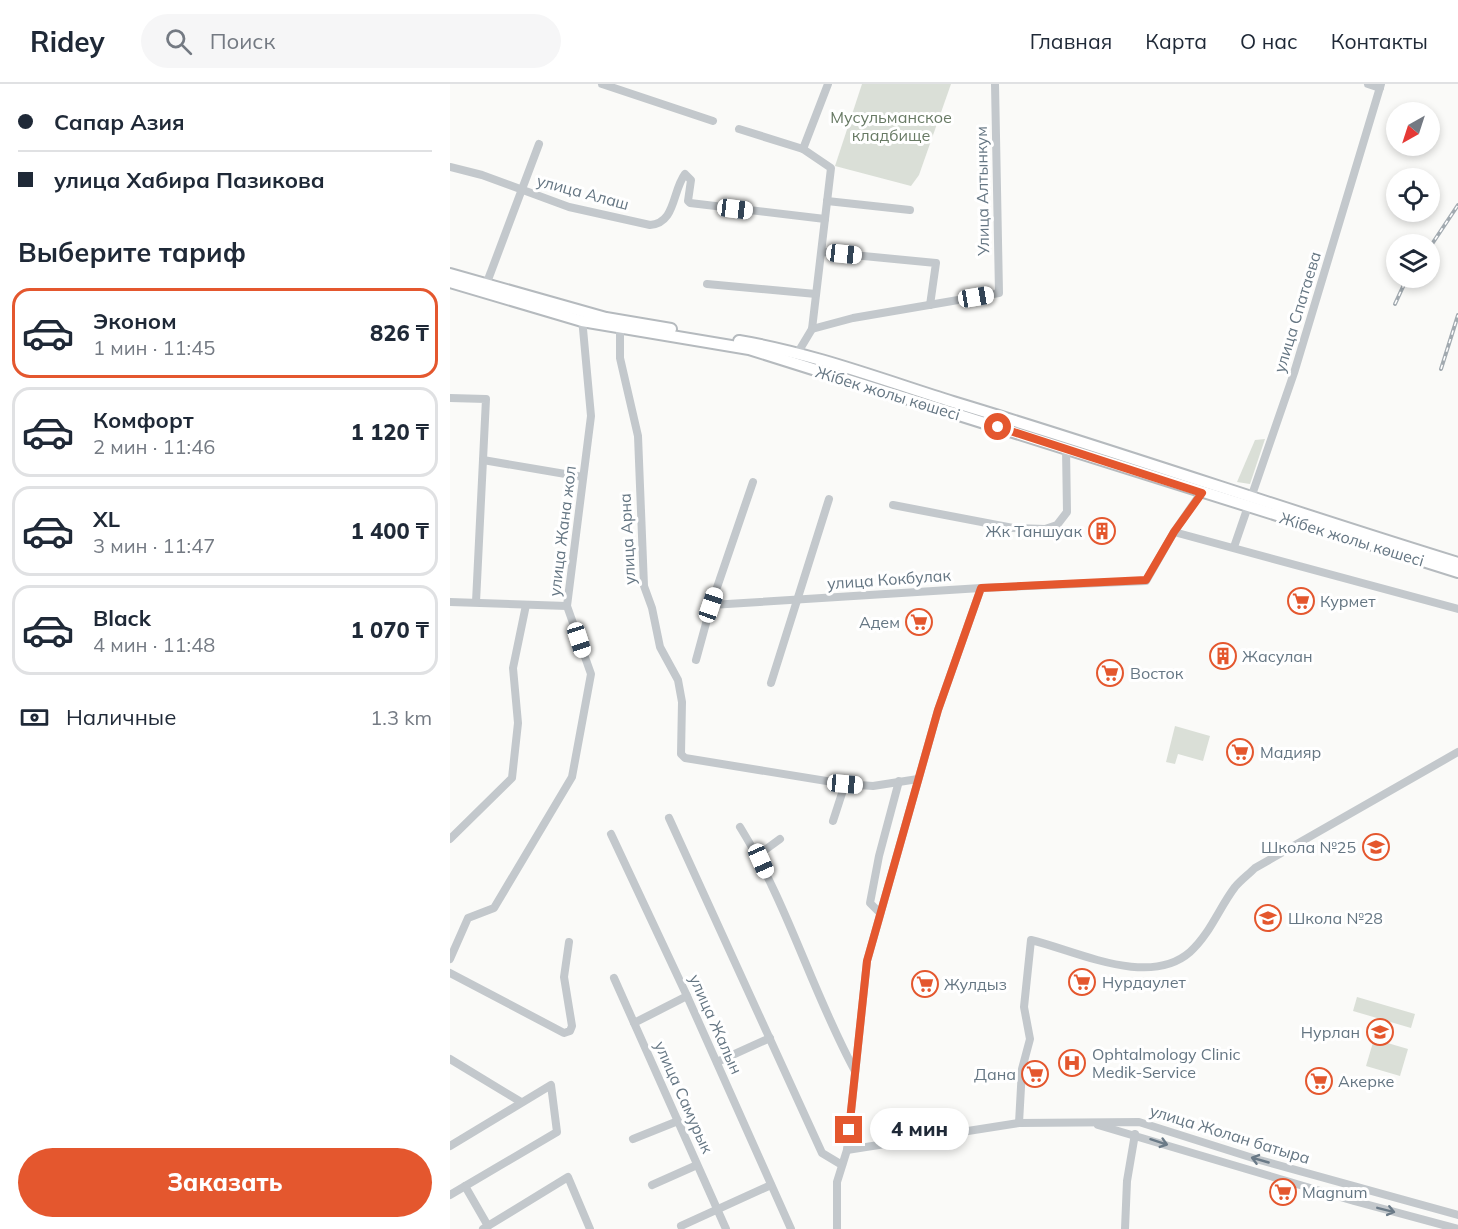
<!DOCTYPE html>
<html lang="ru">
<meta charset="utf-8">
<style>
:root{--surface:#fff;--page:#f6f6f7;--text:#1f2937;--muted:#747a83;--line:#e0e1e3;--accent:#e4572e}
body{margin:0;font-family:Mulish,sans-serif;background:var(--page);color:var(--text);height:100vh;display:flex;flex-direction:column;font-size:22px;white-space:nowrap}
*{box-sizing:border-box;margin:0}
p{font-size:20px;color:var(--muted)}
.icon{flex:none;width:33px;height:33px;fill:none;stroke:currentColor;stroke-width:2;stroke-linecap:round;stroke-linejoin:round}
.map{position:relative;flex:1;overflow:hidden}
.details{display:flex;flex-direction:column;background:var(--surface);width:450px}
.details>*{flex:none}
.hud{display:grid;align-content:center;height:132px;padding:0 18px;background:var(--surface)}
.needle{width:39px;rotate:219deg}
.tools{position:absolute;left:936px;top:18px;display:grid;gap:12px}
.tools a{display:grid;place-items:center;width:54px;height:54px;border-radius:50%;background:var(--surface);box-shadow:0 3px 9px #0003;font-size:30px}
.end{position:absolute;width:27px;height:27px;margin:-14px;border:8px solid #e4572e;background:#fff;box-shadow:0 0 0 3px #fff}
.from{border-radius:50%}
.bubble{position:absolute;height:42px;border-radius:21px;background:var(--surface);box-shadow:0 3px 9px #0003;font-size:20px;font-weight:800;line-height:42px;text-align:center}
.car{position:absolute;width:18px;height:36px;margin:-18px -9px;border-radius:8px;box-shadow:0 0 4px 2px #0007;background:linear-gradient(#fff 24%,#345 0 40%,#fff 0 76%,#345 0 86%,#fff 0)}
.hud b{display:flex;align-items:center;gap:21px;height:57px;font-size:22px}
.hud b+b{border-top:2px solid var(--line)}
.hud i{width:15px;height:15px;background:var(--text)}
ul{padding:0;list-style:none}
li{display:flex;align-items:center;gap:18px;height:90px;margin:0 12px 9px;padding:0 6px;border:3px solid var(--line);border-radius:18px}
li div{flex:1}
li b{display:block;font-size:22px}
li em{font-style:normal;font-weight:800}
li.selected{border-color:var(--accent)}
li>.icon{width:54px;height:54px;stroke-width:1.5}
h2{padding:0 18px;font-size:27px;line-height:72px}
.pay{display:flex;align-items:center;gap:15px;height:66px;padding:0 18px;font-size:22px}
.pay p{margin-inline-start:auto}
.button{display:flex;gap:12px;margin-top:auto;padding:12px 18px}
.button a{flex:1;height:69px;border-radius:36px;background:var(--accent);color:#fff;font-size:24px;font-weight:800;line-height:69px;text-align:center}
header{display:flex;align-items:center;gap:36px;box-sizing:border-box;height:84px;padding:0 30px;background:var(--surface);border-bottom:2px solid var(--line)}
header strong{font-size:28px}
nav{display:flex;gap:33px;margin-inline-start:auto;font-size:21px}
.search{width:420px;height:54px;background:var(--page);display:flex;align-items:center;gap:15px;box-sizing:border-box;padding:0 21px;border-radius:33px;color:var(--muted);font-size:22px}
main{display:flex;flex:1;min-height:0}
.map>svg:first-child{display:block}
.green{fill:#dadfd7}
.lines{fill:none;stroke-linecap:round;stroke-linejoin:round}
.major-casing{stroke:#b5babe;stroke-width:14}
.minor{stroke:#c3c8cc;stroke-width:8}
.major{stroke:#fff;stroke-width:10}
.rail-casing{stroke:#a2aab0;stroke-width:4}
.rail{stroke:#fff;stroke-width:1.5;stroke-dasharray:4.5;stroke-linecap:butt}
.oneway{stroke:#6a7a87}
.route{stroke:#e4572e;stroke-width:8}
.labels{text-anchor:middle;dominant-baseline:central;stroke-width:6;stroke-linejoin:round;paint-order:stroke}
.park-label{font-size:16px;fill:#687a64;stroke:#fff}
.street-label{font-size:16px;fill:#657683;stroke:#fff}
.poi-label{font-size:16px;fill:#657683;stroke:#fff;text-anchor:start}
</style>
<header>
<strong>Ridey</strong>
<div class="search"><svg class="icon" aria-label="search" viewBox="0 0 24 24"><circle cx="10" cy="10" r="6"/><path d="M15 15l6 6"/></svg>Поиск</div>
<nav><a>Главная</a><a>Карта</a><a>О нас</a><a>Контакты</a></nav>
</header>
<main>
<section class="details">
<div class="hud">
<b><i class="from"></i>Сапар Азия</b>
<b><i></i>улица Хабира Пазикова</b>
</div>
<h2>Выберите тариф</h2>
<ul>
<li class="selected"><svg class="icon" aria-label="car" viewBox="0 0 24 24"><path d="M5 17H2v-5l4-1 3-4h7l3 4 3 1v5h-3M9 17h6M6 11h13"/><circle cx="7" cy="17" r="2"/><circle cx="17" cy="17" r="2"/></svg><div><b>Эконом</b><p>1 мин · 11:45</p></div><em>826 ₸</em></li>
<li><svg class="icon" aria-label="car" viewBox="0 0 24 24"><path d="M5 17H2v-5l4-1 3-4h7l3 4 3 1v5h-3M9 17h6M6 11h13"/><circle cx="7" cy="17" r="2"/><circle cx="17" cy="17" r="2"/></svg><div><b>Комфорт</b><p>2 мин · 11:46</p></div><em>1 120 ₸</em></li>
<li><svg class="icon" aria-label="car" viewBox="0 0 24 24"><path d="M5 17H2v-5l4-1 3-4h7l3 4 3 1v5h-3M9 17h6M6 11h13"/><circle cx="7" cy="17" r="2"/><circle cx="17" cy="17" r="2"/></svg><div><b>XL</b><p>3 мин · 11:47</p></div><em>1 400 ₸</em></li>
<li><svg class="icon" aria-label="car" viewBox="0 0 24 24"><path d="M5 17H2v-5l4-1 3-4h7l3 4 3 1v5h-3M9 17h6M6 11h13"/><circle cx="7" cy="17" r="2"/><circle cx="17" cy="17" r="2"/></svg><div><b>Black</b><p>4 мин · 11:48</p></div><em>1 070 ₸</em></li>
</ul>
<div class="pay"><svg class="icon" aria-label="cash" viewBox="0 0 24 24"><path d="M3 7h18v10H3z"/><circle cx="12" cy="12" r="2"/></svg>Наличные<p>1.3 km</p></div>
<div class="button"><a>Заказать</a></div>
</section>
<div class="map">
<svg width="1008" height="1145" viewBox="0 0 1008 1145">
<rect width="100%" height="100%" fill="#fafaf8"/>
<g class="green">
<polygon points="412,0 501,0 469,91 461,102 385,82"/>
<polygon points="815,355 800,400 787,398 805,356"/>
<polygon points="725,642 760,652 753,677 728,670 725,680 716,678"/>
<polygon points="907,913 965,930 961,944 903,927"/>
<polygon points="924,955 958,965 950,992 916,982"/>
</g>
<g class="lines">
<defs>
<g id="major">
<polyline points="0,190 156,234 221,245"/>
<polyline points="0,198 132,237 299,265 1008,488"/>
<path d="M289 257C362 269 433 296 503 318 672 369 839 427 1008 479"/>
</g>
</defs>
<use href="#major" class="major-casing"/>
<g class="minor">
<polyline points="152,0 263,37"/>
<polyline points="918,0 930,4"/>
<polyline points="289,45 353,65 381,84 362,245"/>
<polyline points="353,65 378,0"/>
<path d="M0 83 32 91 119 123 200 141C226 139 222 107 235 90L241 96 238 117 240 119 375 135"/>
<polyline points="377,117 460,126"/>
<polyline points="372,168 486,179 480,221"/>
<polyline points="257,200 366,210"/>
<polyline points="36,201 89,60"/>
<polyline points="170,244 170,274 188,352 194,502 202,524 210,563 228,596 232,618 231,670 235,674 395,700 423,702 468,695"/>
<polyline points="347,270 362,245 403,234 549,209 545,0"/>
<polyline points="0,314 36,315 26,518"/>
<polyline points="33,376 133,393"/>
<polyline points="443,421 563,444 595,445 607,441 617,428 616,364"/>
<polyline points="724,448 1008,525"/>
<polyline points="784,463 844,289 931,0"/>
<polyline points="0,518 117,522"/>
<polyline points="261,521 531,504 696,497 724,448 751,409"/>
<polyline points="246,576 261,521 303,398"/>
<polyline points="321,599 379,415"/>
<polyline points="219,734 372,1069 392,1081"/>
<polyline points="383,737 395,700"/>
<path d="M290 743C338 820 362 908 405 987"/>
<polyline points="161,750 237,912 341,1145"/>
<polyline points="0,755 62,694 68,639 63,584 76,521"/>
<polyline points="308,771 330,755"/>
<polyline points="430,829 420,819 429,772 449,697"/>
<polyline points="0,875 18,834 44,824 122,693 141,590 117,522 141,332 132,234"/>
<polyline points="0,889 114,949 120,947 122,942 114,893 119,858"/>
<polyline points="164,894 276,1145"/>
<polyline points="184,939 237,912"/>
<polyline points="0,975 71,1018"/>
<polyline points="267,978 320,954"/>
<path d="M569 1039 572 985 580 955 574 923 581 856C627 867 699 904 740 868 760 850 769 824 785 803 791 796 799 790 805 784L1008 668"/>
<polyline points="648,1041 904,1117 1008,1145"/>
<polyline points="183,1055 228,1037"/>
<polyline points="0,1062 101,1001 107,1048 0,1111"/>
<polyline points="397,1066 569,1039 689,1038 806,1075 1008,1131"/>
<polyline points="202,1101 247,1081"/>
<polyline points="15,1102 38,1142"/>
<polyline points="231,1142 321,1101"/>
<polyline points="33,1145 118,1093 140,1145"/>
<polyline points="387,1145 387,1098 397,1066 417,877 488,626 531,504"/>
<polyline points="675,1145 677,1097 685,1050"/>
</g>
<use href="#major" class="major"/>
<defs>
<g id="rail">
<polyline points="980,163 1008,121"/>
<polyline points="945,220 957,194"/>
<polyline points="991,285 1008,231"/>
</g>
</defs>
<use href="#rail" class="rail-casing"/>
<use href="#rail" class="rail"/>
</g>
<defs><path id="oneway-shaft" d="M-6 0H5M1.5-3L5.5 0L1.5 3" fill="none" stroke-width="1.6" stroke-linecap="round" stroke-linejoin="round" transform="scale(1.5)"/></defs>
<g class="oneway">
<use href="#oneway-shaft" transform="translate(709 1058) rotate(18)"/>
<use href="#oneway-shaft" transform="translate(810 1076) rotate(-164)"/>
<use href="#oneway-shaft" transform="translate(936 1126) rotate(14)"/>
</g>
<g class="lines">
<polyline class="route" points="399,1046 417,877 488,626 531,504 696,496 724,448 752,409 548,343"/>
</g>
<defs>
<symbol id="building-ring" viewBox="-11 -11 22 22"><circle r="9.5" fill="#fff" stroke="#e4572e" stroke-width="1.5"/><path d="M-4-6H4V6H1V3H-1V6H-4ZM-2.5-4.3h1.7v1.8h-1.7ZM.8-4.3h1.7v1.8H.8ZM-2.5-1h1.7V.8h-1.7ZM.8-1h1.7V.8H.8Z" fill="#e4572e"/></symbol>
<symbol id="supermarket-ring" viewBox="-11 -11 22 22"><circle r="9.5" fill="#fff" stroke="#e4572e" stroke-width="1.5"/><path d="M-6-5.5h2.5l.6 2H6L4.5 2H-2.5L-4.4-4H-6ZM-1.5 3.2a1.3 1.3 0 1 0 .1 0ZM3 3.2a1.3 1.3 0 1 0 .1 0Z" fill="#e4572e"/></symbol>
<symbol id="school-ring" viewBox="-11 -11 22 22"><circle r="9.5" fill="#fff" stroke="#e4572e" stroke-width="1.5"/><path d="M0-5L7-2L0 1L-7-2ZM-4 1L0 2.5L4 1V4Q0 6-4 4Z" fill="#e4572e"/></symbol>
<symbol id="hospital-ring" viewBox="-11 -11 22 22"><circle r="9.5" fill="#fff" stroke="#e4572e" stroke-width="1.5"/><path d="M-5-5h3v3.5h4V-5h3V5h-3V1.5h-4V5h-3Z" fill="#e4572e"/></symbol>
</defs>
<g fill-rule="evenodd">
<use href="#building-ring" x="637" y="432" width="30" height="30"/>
<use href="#supermarket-ring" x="836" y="502" width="30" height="30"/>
<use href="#supermarket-ring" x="454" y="523" width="30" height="30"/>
<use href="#building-ring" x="758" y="557" width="30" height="30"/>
<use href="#supermarket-ring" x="645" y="574" width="30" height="30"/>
<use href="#supermarket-ring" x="775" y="653" width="30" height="30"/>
<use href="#school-ring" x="911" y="748" width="30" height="30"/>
<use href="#school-ring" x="803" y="819" width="30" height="30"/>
<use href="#supermarket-ring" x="617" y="883" width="30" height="30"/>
<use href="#supermarket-ring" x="460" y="885" width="30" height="30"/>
<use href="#school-ring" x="915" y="933" width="30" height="30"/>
<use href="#hospital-ring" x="607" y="964" width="30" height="30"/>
<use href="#supermarket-ring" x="570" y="975" width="30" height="30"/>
<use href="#supermarket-ring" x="854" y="982" width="30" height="30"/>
<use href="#supermarket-ring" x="818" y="1093" width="30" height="30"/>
</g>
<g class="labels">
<g class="park-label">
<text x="441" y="33">Мусульманское<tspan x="441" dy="18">кладбище</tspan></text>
</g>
<g class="street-label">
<text transform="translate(532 107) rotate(-91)">Улица Алтынкум</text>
<text transform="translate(133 108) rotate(15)">улица Алаш</text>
<text transform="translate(847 228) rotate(-73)">улица Спатаева</text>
<text transform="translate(438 309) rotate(17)">Жібек жолы көшесі</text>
<text transform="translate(112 447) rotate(-83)">улица Жана жол</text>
<text transform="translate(177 455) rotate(-93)">улица Арна</text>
<text transform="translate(902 455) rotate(17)">Жібек жолы көшесі</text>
<text transform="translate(439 495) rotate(-4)">улица Кокбулак</text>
<text transform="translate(266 940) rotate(66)">улица Жалын</text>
<text transform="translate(234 1013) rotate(66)">улица Самурык</text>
<text transform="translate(780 1050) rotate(17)">улица Жолан батыра</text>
</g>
<g class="poi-label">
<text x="632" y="447" text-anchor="end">Жк Таншуак</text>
<text x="870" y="517">Курмет</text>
<text x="450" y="538" text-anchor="end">Адем</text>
<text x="792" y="572">Жасулан</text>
<text x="680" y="589">Восток</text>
<text x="810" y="668">Мадияр</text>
<text x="906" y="763" text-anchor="end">Школа №25</text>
<text x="838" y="834">Школа №28</text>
<text x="652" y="898">Нурдаулет</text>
<text x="494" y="900">Жулдыз</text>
<text x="910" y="948" text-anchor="end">Нурлан</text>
<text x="642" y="970">Ophtalmology Clinic<tspan x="642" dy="18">Medik-Service</tspan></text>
<text x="566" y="990" text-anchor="end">Дана</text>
<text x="888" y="997">Акерке</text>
<text x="852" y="1108">Magnum</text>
</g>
</g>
</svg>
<div class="tools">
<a><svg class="needle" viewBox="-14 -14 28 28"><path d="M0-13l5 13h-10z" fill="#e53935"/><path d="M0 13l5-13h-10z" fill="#747a83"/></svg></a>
<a><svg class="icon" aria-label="locate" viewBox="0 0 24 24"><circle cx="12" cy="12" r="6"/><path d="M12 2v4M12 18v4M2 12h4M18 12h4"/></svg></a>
<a><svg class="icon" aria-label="layers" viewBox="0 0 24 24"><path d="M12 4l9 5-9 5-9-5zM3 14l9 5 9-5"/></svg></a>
</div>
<i class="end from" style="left:548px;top:343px"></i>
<i class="end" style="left:399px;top:1046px"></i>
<div class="bubble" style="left:420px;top:1024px;width:99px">4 мин</div>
<i class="car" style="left:285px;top:125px;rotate:97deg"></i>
<i class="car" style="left:394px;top:170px;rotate:96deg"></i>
<i class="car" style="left:526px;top:213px;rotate:81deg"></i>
<i class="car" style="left:261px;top:521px;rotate:19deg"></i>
<i class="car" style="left:129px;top:556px;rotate:162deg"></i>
<i class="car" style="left:395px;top:700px;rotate:95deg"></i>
<i class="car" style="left:311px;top:777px;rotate:156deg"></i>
</div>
</main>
